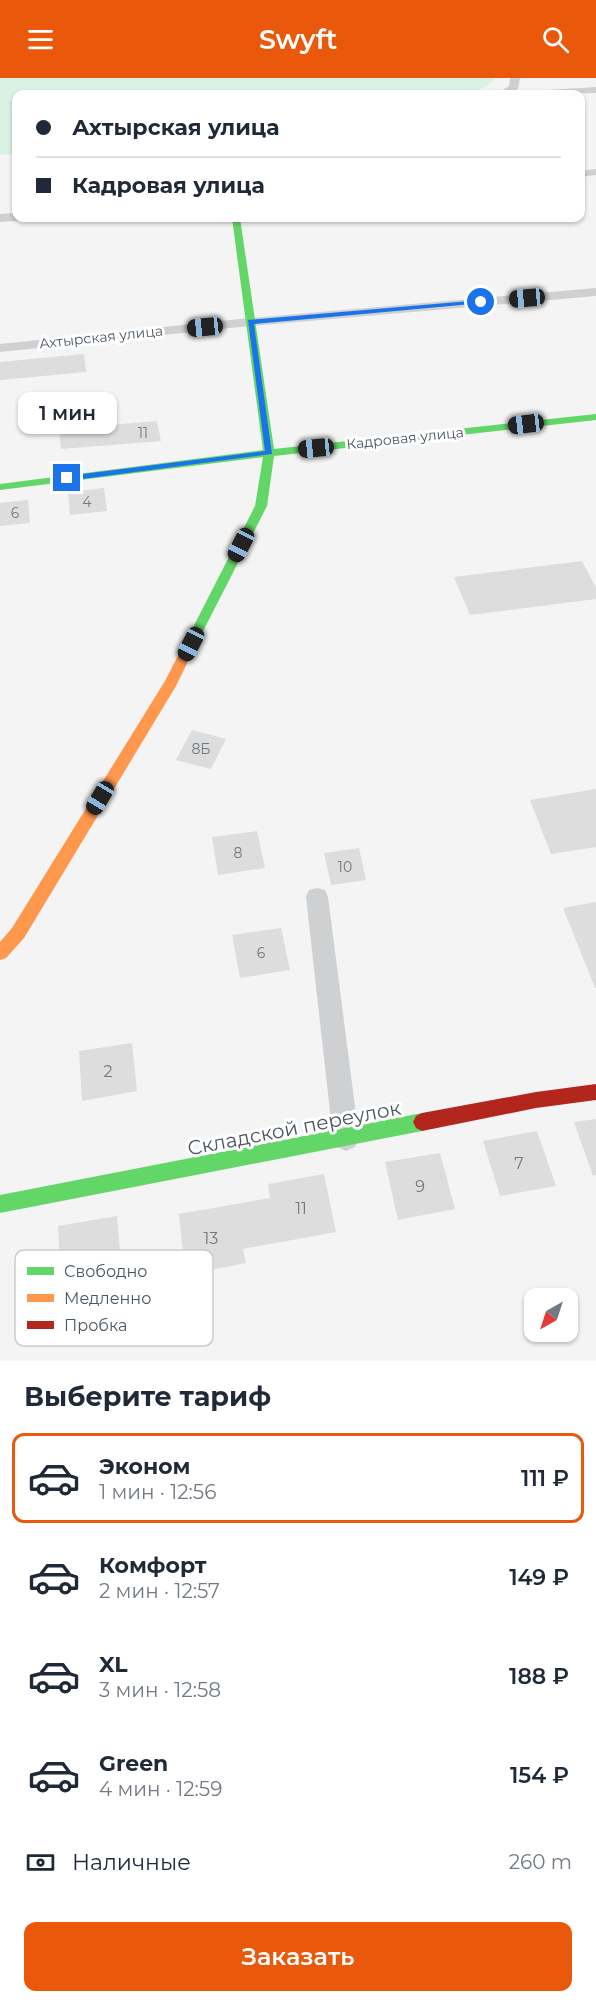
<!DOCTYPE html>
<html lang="ru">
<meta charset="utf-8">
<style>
:root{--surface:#fff;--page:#f2f2f3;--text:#1f2937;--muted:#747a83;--line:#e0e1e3;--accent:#ea580c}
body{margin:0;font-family:Montserrat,sans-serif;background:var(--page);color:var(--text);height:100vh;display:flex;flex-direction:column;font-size:22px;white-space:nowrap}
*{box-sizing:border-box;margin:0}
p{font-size:20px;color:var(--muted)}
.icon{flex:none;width:33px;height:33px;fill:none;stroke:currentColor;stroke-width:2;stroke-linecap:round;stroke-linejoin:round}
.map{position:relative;height:1283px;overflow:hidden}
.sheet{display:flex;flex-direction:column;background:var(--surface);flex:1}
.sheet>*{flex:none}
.top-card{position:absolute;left:12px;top:12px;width:573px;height:132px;border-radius:12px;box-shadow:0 2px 4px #0004;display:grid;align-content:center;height:132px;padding:0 24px;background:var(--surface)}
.needle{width:39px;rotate:219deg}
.fabs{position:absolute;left:524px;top:1210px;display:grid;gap:12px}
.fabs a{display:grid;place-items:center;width:54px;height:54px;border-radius:12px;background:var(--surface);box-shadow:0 2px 4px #0004;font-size:30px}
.end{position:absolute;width:27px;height:27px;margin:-14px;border:8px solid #1a73e8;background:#fff;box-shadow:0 0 0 3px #fff}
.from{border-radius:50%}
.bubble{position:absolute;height:42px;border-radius:12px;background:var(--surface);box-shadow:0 2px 4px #0004;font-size:20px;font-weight:600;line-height:42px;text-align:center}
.car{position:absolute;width:18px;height:36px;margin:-18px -9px;border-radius:8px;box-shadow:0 0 4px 2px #0007;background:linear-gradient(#222 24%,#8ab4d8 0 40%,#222 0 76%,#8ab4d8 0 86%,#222 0)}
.top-card b{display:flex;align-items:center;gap:21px;height:57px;font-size:22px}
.top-card b+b{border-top:2px solid var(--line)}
.top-card i{width:15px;height:15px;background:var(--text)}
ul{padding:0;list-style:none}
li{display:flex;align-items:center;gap:18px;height:90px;margin:0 12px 9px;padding:0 12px;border:3px solid transparent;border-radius:12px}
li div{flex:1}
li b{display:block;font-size:22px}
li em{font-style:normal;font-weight:600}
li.selected{border-color:var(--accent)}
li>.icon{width:54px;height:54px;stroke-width:1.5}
h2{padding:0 24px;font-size:27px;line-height:72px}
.pay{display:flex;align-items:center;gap:15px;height:66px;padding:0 24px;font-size:22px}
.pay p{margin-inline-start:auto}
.primary-button{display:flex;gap:12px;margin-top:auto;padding:12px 24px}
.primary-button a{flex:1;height:69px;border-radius:12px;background:var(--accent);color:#fff;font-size:24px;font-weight:600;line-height:69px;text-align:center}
header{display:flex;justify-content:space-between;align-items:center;height:78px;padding:0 24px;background:var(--accent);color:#fff;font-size:27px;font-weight:600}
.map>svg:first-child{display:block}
.green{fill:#d9f2e3}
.building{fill:#ddddde}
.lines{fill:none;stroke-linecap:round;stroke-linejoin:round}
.street{fill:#ced0d2;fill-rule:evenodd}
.fast{fill:#63d668;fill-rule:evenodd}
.slow{fill:#ff974d;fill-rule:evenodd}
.jam{fill:#b3261e;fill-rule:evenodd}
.route{fill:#1a73e8}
.labels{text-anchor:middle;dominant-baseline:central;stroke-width:6;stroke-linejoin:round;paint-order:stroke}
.far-street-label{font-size:14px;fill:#4a5661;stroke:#fff}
.number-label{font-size:14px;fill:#707881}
.near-number-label{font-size:16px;fill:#707881}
.near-street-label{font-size:20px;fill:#4a5661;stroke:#fff}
.key{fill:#fff;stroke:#c9ccd0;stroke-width:1.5}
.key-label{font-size:16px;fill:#4a5661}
</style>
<header><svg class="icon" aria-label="menu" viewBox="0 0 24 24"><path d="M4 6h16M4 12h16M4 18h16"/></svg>Swyft<svg class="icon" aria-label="search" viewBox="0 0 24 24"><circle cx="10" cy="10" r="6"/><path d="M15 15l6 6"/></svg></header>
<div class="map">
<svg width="596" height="1283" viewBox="0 0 596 1283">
<rect width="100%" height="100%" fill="#f4f4f4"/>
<path class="green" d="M0 0H495C483 17 459 15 440 16H16V76L0 77Z"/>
<g class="building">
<polygon points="84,276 86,294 0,302 0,284"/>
<polygon points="157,343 161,363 61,371 59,351"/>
<polygon points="104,410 107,433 70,437 68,414"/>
<polygon points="28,422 30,445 0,448 0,425"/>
<polygon points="582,483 596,510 596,521 470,537 454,499"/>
<polygon points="192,652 226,661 211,691 176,682"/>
<polygon points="596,711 596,769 551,776 530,722"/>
<polygon points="257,753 265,790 218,797 212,759"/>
<polygon points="359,770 366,802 331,807 324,775"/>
<polygon points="596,824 596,910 595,910 563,830"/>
<polygon points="281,850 290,892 240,900 232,857"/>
<polygon points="132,965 137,1013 82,1023 79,973"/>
<polygon points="596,1041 596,1097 593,1098 574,1044"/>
<polygon points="537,1053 556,1108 500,1118 483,1063"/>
<polygon points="440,1075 455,1131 398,1142 385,1084"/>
<polygon points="324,1096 336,1154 243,1171 246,1185 185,1197 179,1136 270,1120 268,1106"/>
<polygon points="117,1138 122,1198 61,1209 58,1148"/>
</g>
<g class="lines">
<g class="street">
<polygon points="510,0 520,0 518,11 508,16 497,16 509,8"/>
<polygon points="596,9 596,15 527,16 532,13"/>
<polygon points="596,91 596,97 580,99 580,93"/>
<polygon points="0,136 16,135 16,140 22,140 16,143 0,144"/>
<polygon points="596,210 596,218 250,248 0,274 0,266 250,240"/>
<polygon points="317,810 325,812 328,819 359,1060 355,1069 346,1073 337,1069 333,1060 306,819 309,812"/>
</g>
<g class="fast">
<polygon points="232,140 240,140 274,371 596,336 596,342 274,378 267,428 196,567 190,572 184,567 255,428 263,379 0,412 0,406 263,372"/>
<polygon points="422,1035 428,1038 431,1044 428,1050 422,1053 0,1135 0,1117"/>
</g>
<polygon class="slow" points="190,562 196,567 176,608 24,860 6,880 0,882 0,864 12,850 165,603 185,564"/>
<polygon class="jam" points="596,1006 596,1022 536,1030 422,1053 416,1050 413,1044 416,1038 422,1035 536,1014"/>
</g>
<polygon class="route" points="481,222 483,225 254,246 272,376 67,403 63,400 67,398 265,373 248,242"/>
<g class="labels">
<g class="far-street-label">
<text transform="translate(101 259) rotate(-6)">Ахтырская улица</text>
<text transform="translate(405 360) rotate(-6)">Кадровая улица</text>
</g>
<g class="number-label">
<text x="143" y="355">11</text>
<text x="87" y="424">4</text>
<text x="15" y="435">6</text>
<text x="201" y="671">8Б</text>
<text x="238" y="775">8</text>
<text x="345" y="789">10</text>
<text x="261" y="875">6</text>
</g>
<g class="near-number-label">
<text x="108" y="993">2</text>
<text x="519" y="1085">7</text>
<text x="420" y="1108">9</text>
<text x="301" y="1130">11</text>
<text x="211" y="1160">13</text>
</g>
<g class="near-street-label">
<text transform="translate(294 1050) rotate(-11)">Складской переулок</text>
</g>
</g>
<rect x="15" y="1172" width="198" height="96" rx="9" class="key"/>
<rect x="27" y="1189" width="27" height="8" fill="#63d668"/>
<rect x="27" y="1216" width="27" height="8" fill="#ff974d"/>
<rect x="27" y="1243" width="27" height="8" fill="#b3261e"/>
<g class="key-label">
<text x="64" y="1199">Свободно</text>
<text x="64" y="1226">Медленно</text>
<text x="64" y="1253">Пробка</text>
</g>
</svg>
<div class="fabs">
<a><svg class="needle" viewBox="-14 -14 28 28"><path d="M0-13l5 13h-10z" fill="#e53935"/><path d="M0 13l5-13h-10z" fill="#747a83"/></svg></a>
</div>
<i class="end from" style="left:481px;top:224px"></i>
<i class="end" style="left:67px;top:400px"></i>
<div class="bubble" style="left:18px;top:314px;width:99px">1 мин</div>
<i class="car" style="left:527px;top:220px;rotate:265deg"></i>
<i class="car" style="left:205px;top:249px;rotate:264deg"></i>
<i class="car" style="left:526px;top:346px;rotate:263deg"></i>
<i class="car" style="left:316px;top:370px;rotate:264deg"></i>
<i class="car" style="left:241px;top:467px;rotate:207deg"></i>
<i class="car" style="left:191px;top:566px;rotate:207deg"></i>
<i class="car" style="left:100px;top:720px;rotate:211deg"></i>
<div class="top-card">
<b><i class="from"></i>Ахтырская улица</b>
<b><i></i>Кадровая улица</b>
</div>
</div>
<section class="sheet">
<h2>Выберите тариф</h2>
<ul>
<li class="selected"><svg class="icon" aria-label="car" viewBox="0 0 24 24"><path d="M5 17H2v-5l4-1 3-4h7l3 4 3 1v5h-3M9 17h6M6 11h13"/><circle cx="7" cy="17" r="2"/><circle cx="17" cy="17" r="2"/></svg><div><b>Эконом</b><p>1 мин · 12:56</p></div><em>111 ₽</em></li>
<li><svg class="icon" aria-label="car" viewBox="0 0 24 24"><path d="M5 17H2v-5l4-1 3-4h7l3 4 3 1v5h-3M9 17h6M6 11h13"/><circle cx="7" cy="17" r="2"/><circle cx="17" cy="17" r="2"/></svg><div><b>Комфорт</b><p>2 мин · 12:57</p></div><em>149 ₽</em></li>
<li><svg class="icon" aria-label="car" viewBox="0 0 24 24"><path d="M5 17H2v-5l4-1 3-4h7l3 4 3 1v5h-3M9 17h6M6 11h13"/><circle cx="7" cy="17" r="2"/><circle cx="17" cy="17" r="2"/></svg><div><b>XL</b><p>3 мин · 12:58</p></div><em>188 ₽</em></li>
<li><svg class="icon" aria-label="car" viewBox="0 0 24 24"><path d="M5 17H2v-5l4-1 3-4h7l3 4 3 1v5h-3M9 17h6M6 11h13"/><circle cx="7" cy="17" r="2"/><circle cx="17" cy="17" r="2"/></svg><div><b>Green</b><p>4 мин · 12:59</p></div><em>154 ₽</em></li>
</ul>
<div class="pay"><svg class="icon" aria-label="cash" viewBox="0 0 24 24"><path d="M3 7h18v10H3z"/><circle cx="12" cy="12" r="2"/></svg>Наличные<p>260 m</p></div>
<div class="primary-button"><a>Заказать</a></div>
</section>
